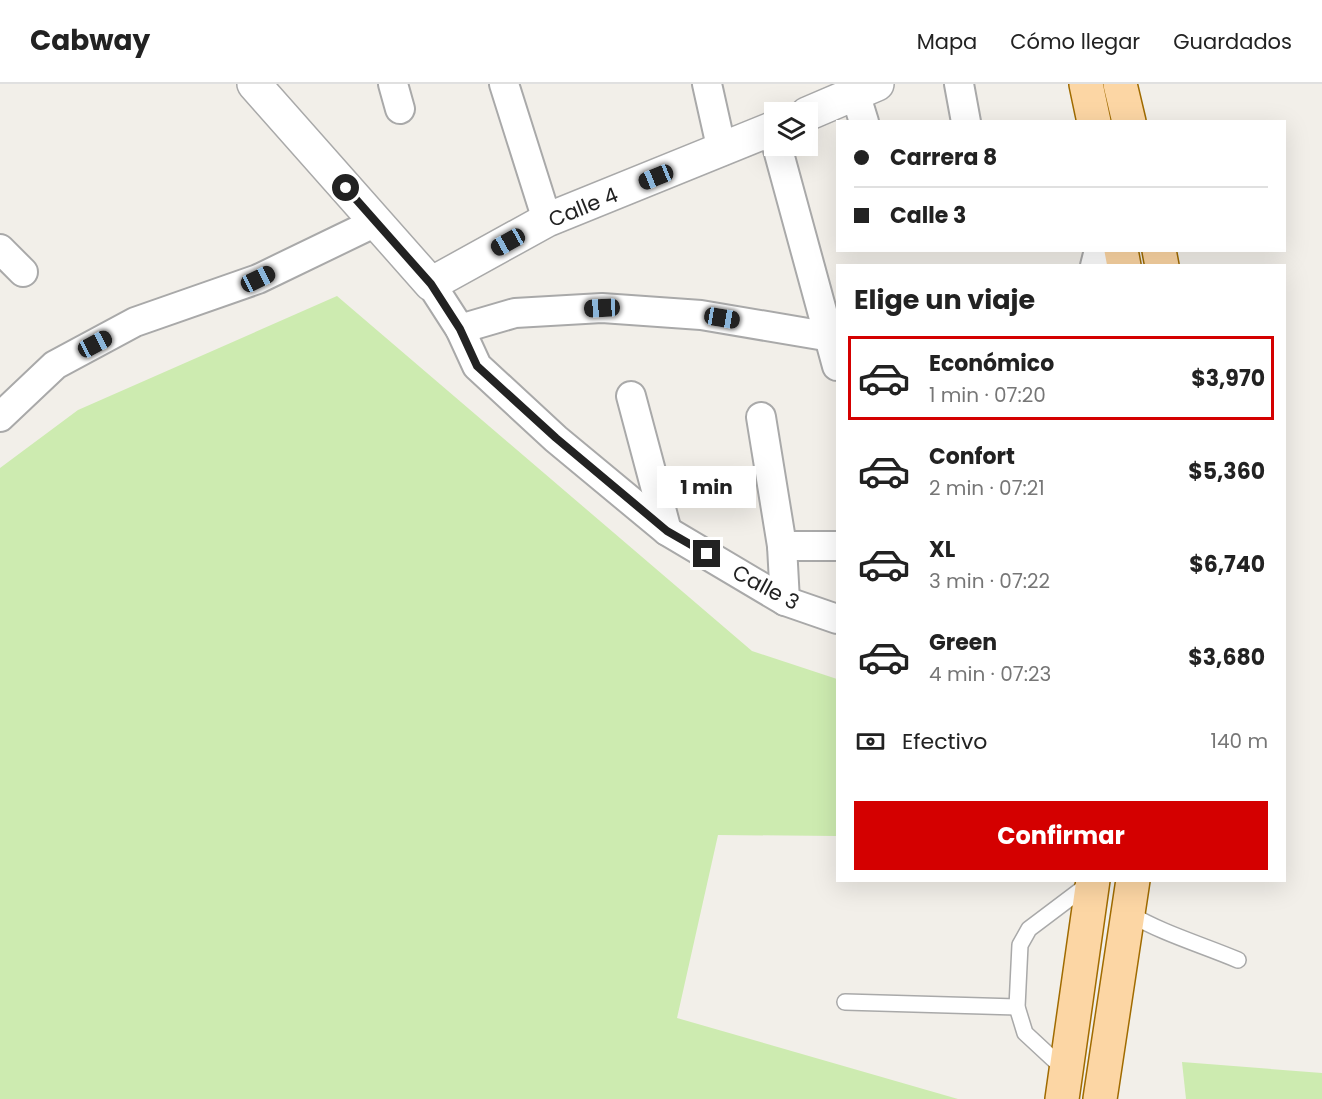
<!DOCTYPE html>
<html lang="es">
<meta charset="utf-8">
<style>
:root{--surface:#fff;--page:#f2f2f2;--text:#222;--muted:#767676;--line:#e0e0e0;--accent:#d40000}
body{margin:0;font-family:Poppins,sans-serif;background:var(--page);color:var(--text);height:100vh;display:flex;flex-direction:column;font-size:22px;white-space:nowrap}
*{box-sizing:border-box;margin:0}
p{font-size:20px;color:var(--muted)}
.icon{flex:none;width:33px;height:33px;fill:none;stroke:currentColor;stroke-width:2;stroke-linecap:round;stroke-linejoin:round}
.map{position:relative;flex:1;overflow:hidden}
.sheet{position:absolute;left:836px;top:180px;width:450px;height:618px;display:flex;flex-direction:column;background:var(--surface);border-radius:0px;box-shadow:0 6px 24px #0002}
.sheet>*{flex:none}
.banner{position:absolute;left:836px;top:36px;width:450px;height:132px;border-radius:0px;box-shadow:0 6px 24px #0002;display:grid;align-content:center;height:132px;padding:0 18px;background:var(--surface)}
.tools{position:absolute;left:764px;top:18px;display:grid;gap:12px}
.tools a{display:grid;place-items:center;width:54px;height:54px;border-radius:0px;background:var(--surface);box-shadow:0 6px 24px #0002;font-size:30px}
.end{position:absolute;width:27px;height:27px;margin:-14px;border:8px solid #222;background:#fff;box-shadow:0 0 0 3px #fff}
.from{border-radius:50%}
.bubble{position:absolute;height:42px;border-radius:0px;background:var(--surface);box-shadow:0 6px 24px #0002;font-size:20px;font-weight:700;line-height:42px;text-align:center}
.car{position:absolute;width:18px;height:36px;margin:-18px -9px;border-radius:8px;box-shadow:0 0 4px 2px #0007;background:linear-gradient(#222 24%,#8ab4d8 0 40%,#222 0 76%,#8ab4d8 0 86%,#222 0)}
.banner b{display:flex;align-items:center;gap:21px;height:57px;font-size:22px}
.banner b+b{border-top:2px solid var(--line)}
.banner i{width:15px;height:15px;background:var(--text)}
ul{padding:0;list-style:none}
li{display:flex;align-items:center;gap:18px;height:84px;margin:0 12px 9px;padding:0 6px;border:3px solid transparent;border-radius:0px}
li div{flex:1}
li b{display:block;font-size:22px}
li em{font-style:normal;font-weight:700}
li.current{border-color:var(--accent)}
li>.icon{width:54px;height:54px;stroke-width:1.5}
h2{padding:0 18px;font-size:27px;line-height:72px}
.pay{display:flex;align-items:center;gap:15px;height:66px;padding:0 18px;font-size:22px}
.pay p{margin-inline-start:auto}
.button{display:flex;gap:12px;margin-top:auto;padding:12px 18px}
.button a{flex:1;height:69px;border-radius:0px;background:var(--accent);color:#fff;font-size:24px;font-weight:700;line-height:69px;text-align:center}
header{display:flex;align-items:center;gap:36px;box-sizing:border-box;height:84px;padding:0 30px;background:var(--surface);border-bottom:2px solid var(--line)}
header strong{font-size:28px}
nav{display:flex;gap:33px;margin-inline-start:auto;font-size:21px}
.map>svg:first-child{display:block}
.grass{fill:#cdebb0}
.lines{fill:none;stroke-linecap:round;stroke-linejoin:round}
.service-casing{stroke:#a9a9a9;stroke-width:18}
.minor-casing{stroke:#a9a9a9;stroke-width:32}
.tertiary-casing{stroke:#a9a9a9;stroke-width:36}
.primary-casing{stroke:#a06b00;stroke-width:36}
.service{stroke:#fff;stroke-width:15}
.minor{stroke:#fff;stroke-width:28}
.tertiary{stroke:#fff;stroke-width:33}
.primary{stroke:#fcd6a4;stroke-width:33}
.route{stroke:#222;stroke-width:8}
.labels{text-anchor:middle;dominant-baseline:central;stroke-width:6;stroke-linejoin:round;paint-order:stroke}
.street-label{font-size:21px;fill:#222;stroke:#fff}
</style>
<header>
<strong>Cabway</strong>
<nav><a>Mapa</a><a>Cómo llegar</a><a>Guardados</a></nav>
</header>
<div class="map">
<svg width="1322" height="1015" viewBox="0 0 1322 1015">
<rect width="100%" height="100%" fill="#f2efe9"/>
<g class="grass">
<polygon points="337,212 752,567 837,595 837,752 718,751 677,934 958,1015 0,1015 0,384 78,326"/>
<polygon points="1182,978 1322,989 1322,1015 1186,1015"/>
</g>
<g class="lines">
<defs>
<g id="service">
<path d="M1128 829C1164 850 1200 860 1238 876"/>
<polyline points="845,918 1017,923"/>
<polyline points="1066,987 1025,949 1017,923 1020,861 1029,845 1090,799"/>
</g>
<g id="minor">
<polyline points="393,0 400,25"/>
<polyline points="504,0 547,136"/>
<polyline points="707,0 722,67"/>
<polyline points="959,0 966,38"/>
<polyline points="855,9 864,38"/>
<polyline points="777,62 837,282"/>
<polyline points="0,165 23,188"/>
<polyline points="1095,182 1099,166"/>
<polyline points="431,200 460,245 477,282 556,355 667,447 785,517 837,535"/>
<polyline points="460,245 515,229 602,224 701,231 837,254"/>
<polyline points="631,312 667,447"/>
<polyline points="0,333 55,281 135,238 258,195 376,138"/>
<polyline points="761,333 782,462 785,517"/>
<polyline points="782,462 837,462"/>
</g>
<g id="tertiary">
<polyline points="254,0 431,200 547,136 774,44"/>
<polyline points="807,30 877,0"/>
</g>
<g id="primary">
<polyline points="1086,0 1094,38"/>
<polyline points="1120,0 1129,38"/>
<polyline points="1121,166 1124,182"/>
<polyline points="1159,166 1162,182"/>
<polyline points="1062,1015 1093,796"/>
<polyline points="1100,1015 1133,796"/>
</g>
</defs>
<use href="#service" class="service-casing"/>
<use href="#minor" class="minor-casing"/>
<use href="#tertiary" class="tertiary-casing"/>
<use href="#primary" class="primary-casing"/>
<use href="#service" class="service"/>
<use href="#minor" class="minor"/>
<use href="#tertiary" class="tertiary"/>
<use href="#primary" class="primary"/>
</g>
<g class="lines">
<polyline class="route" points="346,104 431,200 460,245 477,282 556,354 667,447 707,470"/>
</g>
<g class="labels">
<g class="street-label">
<text transform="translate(583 123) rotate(-22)">Calle 4</text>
<text transform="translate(766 503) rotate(28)">Calle 3</text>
</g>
</g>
</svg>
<div class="tools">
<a><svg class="icon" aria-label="layers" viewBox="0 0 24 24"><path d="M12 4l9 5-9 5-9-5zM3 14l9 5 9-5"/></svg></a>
</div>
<i class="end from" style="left:346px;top:104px"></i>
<i class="end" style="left:707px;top:470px"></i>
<div class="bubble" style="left:657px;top:382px;width:99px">1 min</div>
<i class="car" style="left:656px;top:93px;rotate:248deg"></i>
<i class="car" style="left:508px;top:158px;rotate:241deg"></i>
<i class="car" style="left:258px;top:195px;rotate:64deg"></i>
<i class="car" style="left:602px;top:224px;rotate:267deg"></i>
<i class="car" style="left:722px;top:234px;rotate:100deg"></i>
<i class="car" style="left:95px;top:260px;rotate:62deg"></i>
<div class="banner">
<b><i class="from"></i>Carrera 8</b>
<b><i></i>Calle 3</b>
</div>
<section class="sheet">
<h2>Elige un viaje</h2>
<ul>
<li class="current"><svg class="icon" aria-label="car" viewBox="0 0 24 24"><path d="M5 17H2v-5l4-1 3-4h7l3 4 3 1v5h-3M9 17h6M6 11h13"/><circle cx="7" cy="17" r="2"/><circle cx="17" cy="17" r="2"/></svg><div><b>Económico</b><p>1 min · 07:20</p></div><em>$3,970</em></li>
<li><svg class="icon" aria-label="car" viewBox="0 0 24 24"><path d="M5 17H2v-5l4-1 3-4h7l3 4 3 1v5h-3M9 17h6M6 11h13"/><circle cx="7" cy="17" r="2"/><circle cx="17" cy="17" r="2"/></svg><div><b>Confort</b><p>2 min · 07:21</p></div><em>$5,360</em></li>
<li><svg class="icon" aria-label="car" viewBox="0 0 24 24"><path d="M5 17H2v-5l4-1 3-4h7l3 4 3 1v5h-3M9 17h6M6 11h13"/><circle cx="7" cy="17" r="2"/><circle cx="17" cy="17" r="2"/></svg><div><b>XL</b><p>3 min · 07:22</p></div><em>$6,740</em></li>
<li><svg class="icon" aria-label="car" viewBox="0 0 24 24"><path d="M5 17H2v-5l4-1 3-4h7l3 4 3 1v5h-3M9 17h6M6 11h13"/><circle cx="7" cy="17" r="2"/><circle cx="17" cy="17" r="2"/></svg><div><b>Green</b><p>4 min · 07:23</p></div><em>$3,680</em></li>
</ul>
<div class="pay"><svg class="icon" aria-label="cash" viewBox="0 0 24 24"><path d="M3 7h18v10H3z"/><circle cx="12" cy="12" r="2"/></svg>Efectivo<p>140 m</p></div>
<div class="button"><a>Confirmar</a></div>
</section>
</div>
